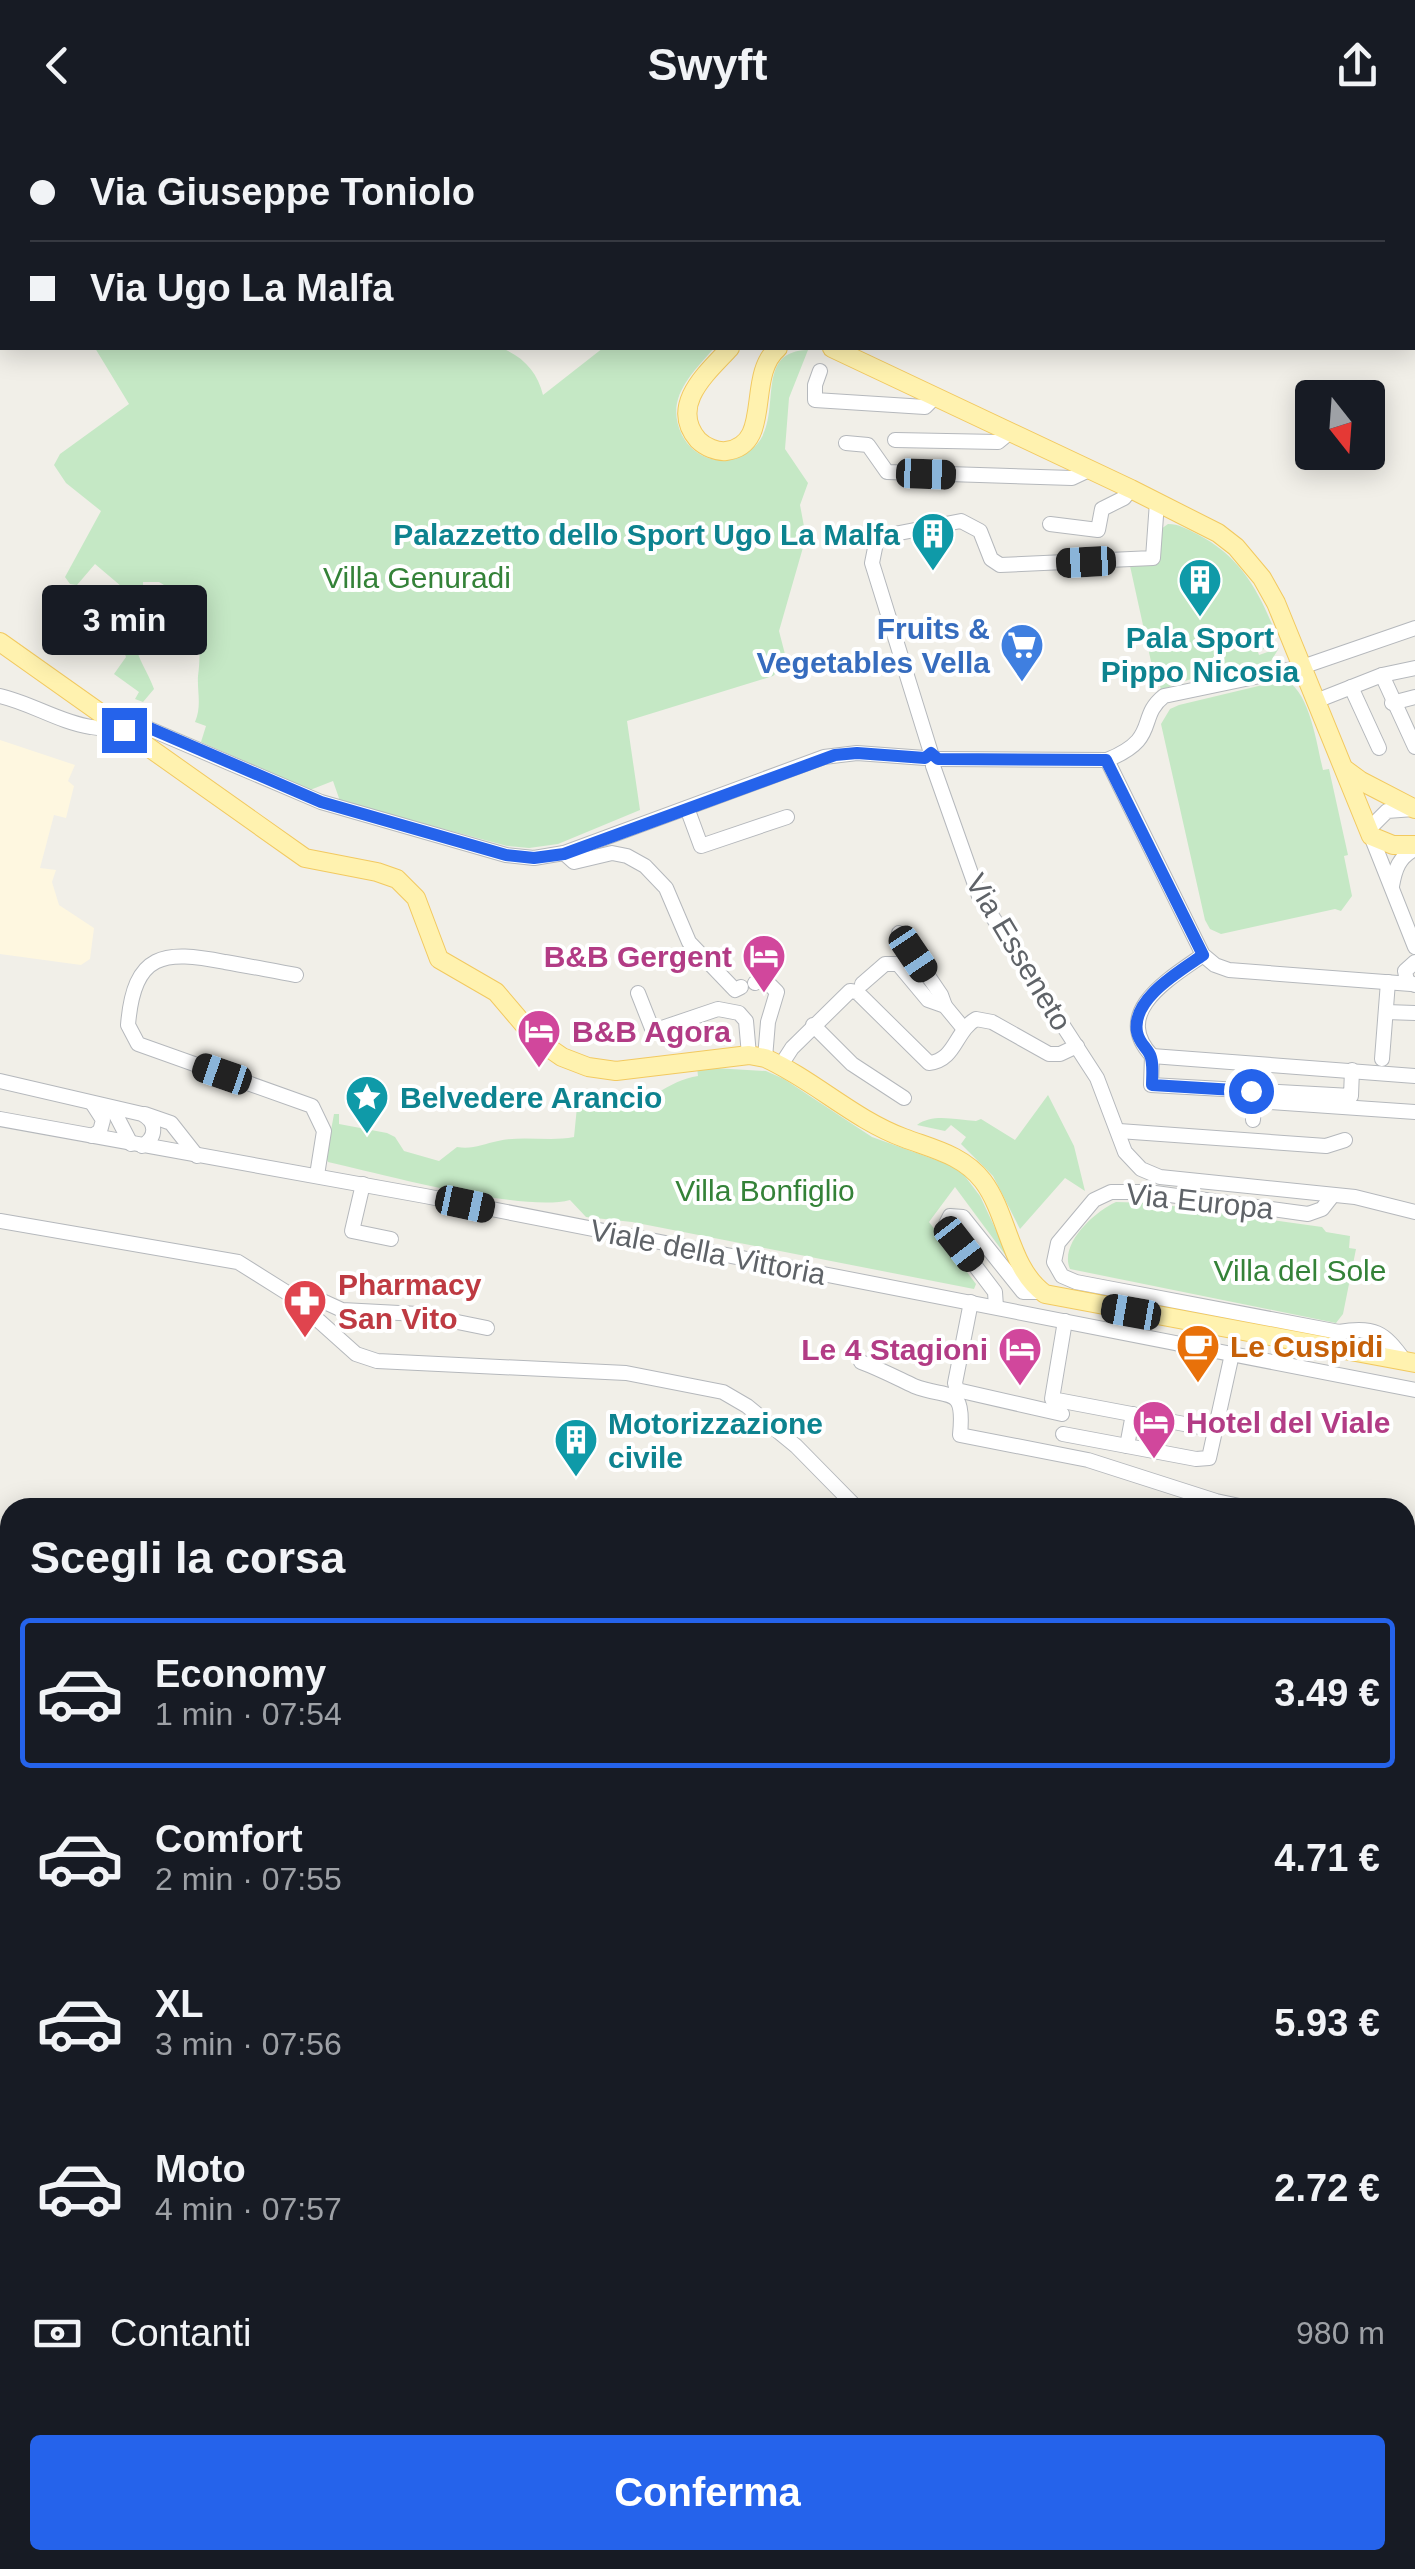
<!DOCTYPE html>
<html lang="it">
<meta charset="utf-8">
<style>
:root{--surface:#171b24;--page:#20242c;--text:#f1f3f6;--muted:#9ea1a6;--line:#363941;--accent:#2563eb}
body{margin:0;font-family:Helvetica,sans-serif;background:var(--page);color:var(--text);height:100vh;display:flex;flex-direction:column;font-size:38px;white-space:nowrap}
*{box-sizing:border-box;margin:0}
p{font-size:32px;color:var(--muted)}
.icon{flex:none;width:55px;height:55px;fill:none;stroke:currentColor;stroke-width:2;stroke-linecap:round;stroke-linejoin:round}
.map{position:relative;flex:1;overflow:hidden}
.drawer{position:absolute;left:0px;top:1368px;width:1415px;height:1072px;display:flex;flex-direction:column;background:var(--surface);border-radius:30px 30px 0 0;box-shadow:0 5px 25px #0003}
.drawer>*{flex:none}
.banner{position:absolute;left:0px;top:0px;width:1415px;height:220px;box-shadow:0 5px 25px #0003;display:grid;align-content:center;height:220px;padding:0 30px;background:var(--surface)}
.needle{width:65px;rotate:163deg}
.controls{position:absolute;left:1295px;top:250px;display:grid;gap:20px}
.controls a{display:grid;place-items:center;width:90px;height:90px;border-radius:10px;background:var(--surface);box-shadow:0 5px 25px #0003;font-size:50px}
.end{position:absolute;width:45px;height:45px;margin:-22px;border:12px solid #2563eb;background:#fff;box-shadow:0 0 0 5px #fff}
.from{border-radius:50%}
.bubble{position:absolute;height:70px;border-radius:10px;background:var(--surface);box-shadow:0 5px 25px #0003;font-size:32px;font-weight:700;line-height:70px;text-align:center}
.car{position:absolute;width:30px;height:60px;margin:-30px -15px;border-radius:12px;box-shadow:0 0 8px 2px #0007;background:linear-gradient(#222 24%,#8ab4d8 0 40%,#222 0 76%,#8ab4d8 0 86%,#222 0)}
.banner b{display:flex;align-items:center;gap:35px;height:95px;font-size:38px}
.banner b+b{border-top:2px solid var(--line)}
.banner i{width:25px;height:25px;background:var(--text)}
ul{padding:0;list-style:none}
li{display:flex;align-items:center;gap:30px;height:150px;margin:0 20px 15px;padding:0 10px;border:5px solid transparent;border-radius:10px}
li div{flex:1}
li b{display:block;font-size:38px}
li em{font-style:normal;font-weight:700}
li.on{border-color:var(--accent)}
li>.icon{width:90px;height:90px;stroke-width:1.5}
h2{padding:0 30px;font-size:45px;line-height:120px}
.pay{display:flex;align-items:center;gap:25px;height:110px;padding:0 30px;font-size:38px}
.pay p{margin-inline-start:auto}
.button{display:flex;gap:20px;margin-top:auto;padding:20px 30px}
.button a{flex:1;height:115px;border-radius:10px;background:var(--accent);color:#fff;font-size:40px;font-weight:700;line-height:115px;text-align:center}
header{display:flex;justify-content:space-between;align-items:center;height:130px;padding:0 30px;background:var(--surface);font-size:45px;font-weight:700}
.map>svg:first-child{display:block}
.commercial{fill:#fef7e0}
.green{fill:#c5e8c5}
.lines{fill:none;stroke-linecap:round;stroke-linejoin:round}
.minor-casing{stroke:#b5b8bc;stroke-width:16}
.major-casing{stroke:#f2c960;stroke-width:20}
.minor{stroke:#fff;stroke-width:14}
.major{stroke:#fff2af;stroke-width:18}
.route{stroke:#2563eb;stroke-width:12}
.labels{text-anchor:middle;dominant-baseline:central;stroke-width:8;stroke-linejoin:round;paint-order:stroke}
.culture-label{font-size:30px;font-weight:bold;fill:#0d838f;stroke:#fff;text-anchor:start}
.park-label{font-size:30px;fill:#348238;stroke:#fff}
.shop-label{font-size:30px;font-weight:bold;fill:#366cbe;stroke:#fff;text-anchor:end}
.street-label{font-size:30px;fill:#5f6368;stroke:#fff}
.hotel-label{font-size:30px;font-weight:bold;fill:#b23c85;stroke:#fff;text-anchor:end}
.health-label{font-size:30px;font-weight:bold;fill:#be3a42;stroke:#fff;text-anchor:start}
.food-label{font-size:30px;font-weight:bold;fill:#c56008;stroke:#fff;text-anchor:start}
</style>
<header><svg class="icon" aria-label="back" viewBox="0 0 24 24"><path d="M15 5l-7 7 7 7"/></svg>Swyft<svg class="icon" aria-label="share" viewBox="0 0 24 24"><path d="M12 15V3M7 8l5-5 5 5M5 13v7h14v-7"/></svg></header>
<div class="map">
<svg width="1415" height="2439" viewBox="0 0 1415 2439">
<rect width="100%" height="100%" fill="#f1efe8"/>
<polygon class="commercial" points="0,610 75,635 68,651 74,656 66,688 54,685 40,738 56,740 52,752 59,775 94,798 90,829 81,835 0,824"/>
<g class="green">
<path d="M95 218H501C523 226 538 243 543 265L603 218H714C692 244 664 268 682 305 688 317 698 325 711 329 721 331 732 330 742 325 794 302 745 221 808 220L789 268 785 319 808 353 800 375 806 407 779 501 787 532 773 546 627 591 640 680 558 714 529 718 507 716 340 671 333 651 310 660 201 612 206 596 195 592C202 576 197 560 198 546 201 525 199 504 196 482L183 477 175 469 179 464 159 452H143L144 477 158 486 172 472 155 511 113 481 128 462 95 434 77 455 70 454 65 447 101 381 66 353 54 335 60 324 129 274Z"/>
<path d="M1168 394C1179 394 1187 399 1197 404 1238 425 1257 457 1274 499L1258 506 1264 519 1258 522 1259 525 1279 518 1271 531 1188 550 1161 560 1155 535 1152 536 1130 436 1157 433 1161 399Z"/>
<path d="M134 510C137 528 148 542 154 559L143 572 135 569 139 562 114 544 126 527 123 519Z"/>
<path d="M1283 550C1309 556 1317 616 1323 640L1329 639 1348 725 1344 726 1352 766 1341 781 1335 779 1221 804 1210 799 1205 790 1161 594 1170 579 1179 575Z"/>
<path d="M697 937 766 941 784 949 872 1007 950 1035 964 1045 980 1066 1012 1134 955 1057 929 1092 976 1154 974 1159 632 1092 586 1087 570 1070C524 1083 381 1044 328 1032L326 1028 334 984H339V994L387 1003 395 1007 404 1021 439 1031 457 1017C472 1020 483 1014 498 1011 524 1005 549 1012 574 1007L577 977C590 979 604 982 617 980 647 975 668 950 698 946Z"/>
<path d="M1048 965 1074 1016 1085 1061 1065 1048 1020 1099 993 1046 961 1014 966 1007 951 995 945 1001 917 995C933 983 956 990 976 991L981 989 1015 1010Z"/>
<path d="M1116 1072 1151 1073 1322 1097 1326 1102 1350 1106 1349 1118 1356 1119 1343 1184 1336 1193 1070 1139C1059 1114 1094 1082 1116 1072Z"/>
<polygon points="0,1517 10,1521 10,2430 770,2430 774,2439 0,2439"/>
<polygon points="1405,1975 1415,1977 1415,2439 1107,2439 1114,2430 1405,2430"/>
</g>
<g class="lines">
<defs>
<g id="minor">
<polyline points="820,241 815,255 815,270 925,277 935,267"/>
<polyline points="895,310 998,312 1009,303"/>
<polyline points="846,313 868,315 887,342 1072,348 1089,340"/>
<polyline points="1050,394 1098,400 1102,379 1124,368 1131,359"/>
<polyline points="1382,545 1415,617"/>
<polyline points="1351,557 1379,618"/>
<path d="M0 566C31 573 59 592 91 597 113 601 125 596 145 597L321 672 506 725 534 728 564 723 824 627 857 623 925 628"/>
<polyline points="1316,571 1382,545 1415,538"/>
<polyline points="1392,573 1415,567"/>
<polyline points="931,623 872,433 876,413 889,405 961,391 980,401 991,429 1000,435 1153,428 1157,372"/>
<path d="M938 629 1107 630C1161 608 1136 588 1164 566L1302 537 1415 498"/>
<polyline points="1107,630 1203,825 1215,835 1229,840 1411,854"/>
<polyline points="933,636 979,766 1097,948 1125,1022 1141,1039 1160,1047 1355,1067 1415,1082"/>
<polyline points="687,678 701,716 787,687"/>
<polyline points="1369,699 1387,681 1414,679"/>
<polyline points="1371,706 1415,817"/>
<polyline points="564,723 574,732 612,723 627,726 645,736 666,758 689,812 735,860 741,857"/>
<path d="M1392 756C1395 739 1399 727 1415 719"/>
<polyline points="899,803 941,865 945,876"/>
<polyline points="1415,832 1405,841 1407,851 1415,855"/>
<path d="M296 845C273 841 249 836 225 832 164 820 134 822 128 895L138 914 312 976 324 1001 317 1045"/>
<polyline points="755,853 764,849 777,862 768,892 765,928"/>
<polyline points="862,854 885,834 898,834 928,870 945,876 964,899"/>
<polyline points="638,863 653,901 718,879 739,883 746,891 749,925"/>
<polyline points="1386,882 1415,883"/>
<polyline points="813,895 852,934 904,968"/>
<polyline points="1152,926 1415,946"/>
<polyline points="1152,926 1151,955 1351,966 1352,940"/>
<path d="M1152 926C1111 882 1169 849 1203 825"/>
<polyline points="1382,929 1388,852"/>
<path d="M781 935 792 918 850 861 857 862 929 933C956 930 955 901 976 889L992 892 1049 924H1060L1077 916"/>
<path d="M0 951 142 984C157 992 157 1007 142 1016"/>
<polyline points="92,973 103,990 100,1001 92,1006"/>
<polyline points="107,978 116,985 131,1014"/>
<polyline points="145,984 171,993 197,1026"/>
<polyline points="0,989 425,1066 1415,1260"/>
<polyline points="1253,990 1254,971 1415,982"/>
<polyline points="1119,1001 1326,1016 1345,1010"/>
<polyline points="363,1054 352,1101 391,1109"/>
<path d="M1333 1065 1322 1079 1308 1084 1148 1062H1111L1094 1070 1058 1113 1054 1132 1062 1146 1076 1152 1339 1202C1374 1196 1384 1202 1404 1230"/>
<polyline points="0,1091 238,1132 289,1164 356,1224 377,1231 626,1243 723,1262 747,1276 796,1316 857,1378"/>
<polyline points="289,1164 305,1163 342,1180 418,1184 487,1198"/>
<polyline points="971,1172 955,1253 957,1260 1062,1284"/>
<polyline points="996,1177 995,1162 948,1100 946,1094 950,1086 963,1087 1023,1162 1043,1162"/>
<polyline points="1065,1191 1052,1269 1216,1300"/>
<path d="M861 1232C880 1239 897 1248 914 1256 950 1270 965 1254 960 1305L1088 1330 1216 1371 1249 1378"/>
<polyline points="1133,1284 1127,1316 1196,1329 1209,1328 1232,1224"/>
<polyline points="1063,1304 1127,1316"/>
<polyline points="1405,1403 1415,1404"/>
<polyline points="1405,1418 1415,1417"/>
<polyline points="1405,1702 1415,1701"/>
<polyline points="1405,1745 1415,1739"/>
<polyline points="1405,1767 1415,1765"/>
<polyline points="1405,1844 1415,1840"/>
<polyline points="0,2000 10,1997"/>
</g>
<g id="major">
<polyline points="705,0 706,2"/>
<path d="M730 218C708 242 668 275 698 310 705 317 717 322 726 321 774 315 745 246 778 218"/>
<polyline points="832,218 1131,359 1218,403 1236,417 1262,448 1276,473 1371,706 1393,715 1415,715"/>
<path d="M0 512 305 728 377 742 397 749 416 768 439 829 496 862 536 909 562 927 588 937 616 941 749 925 765 928C814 950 853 989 904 1008 933 1019 963 1025 983 1051 1009 1086 1009 1138 1045 1164L1415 1233"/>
<polyline points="1346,640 1361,651 1415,679"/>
</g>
</defs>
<use href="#minor" class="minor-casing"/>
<use href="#major" class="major-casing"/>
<use href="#minor" class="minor"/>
<use href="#major" class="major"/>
</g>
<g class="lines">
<path class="route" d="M124 600 130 596H145L321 672 506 725 534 728 564 724 835 625 857 623 925 628 931 623 938 629 1106 630 1203 825C1180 841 1131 869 1137 902 1139 912 1144 915 1149 923 1154 931 1152 945 1152 955L1251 961"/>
</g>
<defs>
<symbol id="building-pin" viewBox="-11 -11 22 30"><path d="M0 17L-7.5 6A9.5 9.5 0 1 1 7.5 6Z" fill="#0f9aa8" stroke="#fff"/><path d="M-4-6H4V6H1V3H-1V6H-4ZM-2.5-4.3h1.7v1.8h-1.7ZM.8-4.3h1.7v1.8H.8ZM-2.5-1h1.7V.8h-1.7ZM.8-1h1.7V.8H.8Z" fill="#fff"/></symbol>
<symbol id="supermarket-pin" viewBox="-11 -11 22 30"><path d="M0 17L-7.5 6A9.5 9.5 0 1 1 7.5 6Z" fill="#3f7fe0" stroke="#fff"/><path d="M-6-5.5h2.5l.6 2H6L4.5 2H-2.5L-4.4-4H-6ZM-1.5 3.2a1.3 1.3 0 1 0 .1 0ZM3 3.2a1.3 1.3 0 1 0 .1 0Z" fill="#fff"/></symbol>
<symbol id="hotel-pin" viewBox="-11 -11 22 30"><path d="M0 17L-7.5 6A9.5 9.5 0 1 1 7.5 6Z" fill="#d1479c" stroke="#fff"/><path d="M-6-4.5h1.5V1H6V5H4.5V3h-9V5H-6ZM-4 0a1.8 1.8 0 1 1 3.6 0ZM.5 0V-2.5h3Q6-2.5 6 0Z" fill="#fff"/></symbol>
<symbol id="sight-pin" viewBox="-11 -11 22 30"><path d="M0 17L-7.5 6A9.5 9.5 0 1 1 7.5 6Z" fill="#0f9aa8" stroke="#fff"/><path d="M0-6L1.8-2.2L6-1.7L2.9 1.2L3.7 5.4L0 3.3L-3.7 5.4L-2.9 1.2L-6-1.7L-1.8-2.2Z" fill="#fff"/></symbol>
<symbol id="pharmacy-pin" viewBox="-11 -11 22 30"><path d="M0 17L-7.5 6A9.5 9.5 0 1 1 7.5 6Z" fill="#e0444e" stroke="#fff"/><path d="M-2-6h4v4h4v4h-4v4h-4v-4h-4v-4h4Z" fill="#fff"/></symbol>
<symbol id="cafe-pin" viewBox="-11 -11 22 30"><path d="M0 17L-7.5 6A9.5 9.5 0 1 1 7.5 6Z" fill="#e8710a" stroke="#fff"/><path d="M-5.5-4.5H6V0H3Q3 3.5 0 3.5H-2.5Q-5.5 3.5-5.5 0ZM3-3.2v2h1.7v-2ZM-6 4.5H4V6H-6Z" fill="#fff"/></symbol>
</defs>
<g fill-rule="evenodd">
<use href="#building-pin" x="908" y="379" width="50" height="68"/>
<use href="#building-pin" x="1175" y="425" width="50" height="68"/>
<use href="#supermarket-pin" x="997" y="490" width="50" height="68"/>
<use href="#hotel-pin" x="739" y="801" width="50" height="68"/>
<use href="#hotel-pin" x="514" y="876" width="50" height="68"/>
<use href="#sight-pin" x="342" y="942" width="50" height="68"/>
<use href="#pharmacy-pin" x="280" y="1146" width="50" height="68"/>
<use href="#cafe-pin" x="1173" y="1191" width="50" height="68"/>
<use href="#hotel-pin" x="995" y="1194" width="50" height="68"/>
<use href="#hotel-pin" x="1129" y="1267" width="50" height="68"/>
<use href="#building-pin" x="551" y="1285" width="50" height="68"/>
</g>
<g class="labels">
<g class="culture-label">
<text x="900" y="404" text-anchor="end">Palazzetto dello Sport Ugo La Malfa</text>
<text x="1200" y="507" text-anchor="middle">Pala Sport<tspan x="1200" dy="34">Pippo Nicosia</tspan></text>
<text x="400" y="967">Belvedere Arancio</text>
<text x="608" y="1293">Motorizzazione<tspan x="608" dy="34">civile</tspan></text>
</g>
<g class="park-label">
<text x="417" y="447">Villa Genuradi</text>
<text x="765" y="1060">Villa Bonfiglio</text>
<text x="1300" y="1140">Villa del Sole</text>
</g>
<g class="shop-label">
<text x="990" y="498">Fruits &amp;<tspan x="990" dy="34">Vegetables Vella</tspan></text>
</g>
<g class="street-label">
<text transform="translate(1019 822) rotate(59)">Via Esseneto</text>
<text transform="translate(1200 1071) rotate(6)">Via Europa</text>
<text transform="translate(708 1122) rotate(11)">Viale della Vittoria</text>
</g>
<g class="hotel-label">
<text x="732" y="826">B&amp;B Gergent</text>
<text x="572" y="901" text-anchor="start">B&amp;B Agora</text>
<text x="988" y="1219">Le 4 Stagioni</text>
<text x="1186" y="1292" text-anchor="start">Hotel del Viale</text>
</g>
<g class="health-label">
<text x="338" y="1154">Pharmacy<tspan x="338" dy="34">San Vito</tspan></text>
</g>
<g class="food-label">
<text x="1230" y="1216">Le Cuspidi</text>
</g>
</g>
</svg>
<div class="controls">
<a><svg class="needle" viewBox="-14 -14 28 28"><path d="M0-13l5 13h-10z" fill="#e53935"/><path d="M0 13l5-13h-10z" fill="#9ea1a6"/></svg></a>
</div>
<i class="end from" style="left:1251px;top:961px"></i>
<i class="end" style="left:124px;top:600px"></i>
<div class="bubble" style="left:42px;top:455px;width:165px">3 min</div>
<i class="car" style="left:926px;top:344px;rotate:92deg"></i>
<i class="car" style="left:1086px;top:432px;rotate:267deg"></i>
<i class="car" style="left:913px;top:824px;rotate:146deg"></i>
<i class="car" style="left:222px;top:944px;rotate:289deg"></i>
<i class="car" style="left:465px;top:1074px;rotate:102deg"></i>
<i class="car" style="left:959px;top:1114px;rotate:142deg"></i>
<i class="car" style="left:1131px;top:1182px;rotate:280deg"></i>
<div class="banner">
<b><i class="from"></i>Via Giuseppe Toniolo</b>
<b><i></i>Via Ugo La Malfa</b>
</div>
<section class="drawer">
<h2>Scegli la corsa</h2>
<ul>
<li class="on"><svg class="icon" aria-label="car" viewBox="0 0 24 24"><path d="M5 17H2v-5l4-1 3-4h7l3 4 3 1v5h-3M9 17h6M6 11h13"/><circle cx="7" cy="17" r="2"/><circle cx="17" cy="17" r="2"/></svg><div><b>Economy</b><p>1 min · 07:54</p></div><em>3.49 €</em></li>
<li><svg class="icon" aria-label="car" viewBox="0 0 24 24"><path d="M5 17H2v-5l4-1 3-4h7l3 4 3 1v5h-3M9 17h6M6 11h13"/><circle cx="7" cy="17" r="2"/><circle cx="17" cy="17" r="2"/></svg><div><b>Comfort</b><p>2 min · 07:55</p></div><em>4.71 €</em></li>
<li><svg class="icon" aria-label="car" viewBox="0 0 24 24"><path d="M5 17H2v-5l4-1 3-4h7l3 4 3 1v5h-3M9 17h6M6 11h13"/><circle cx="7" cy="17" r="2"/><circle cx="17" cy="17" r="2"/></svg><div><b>XL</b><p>3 min · 07:56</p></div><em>5.93 €</em></li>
<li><svg class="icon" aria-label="car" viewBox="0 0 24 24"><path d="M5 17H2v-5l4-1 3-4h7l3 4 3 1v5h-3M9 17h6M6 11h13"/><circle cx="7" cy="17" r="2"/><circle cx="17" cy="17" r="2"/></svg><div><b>Moto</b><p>4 min · 07:57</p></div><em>2.72 €</em></li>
</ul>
<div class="pay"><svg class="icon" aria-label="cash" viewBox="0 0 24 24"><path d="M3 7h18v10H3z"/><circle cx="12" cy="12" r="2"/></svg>Contanti<p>980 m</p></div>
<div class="button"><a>Conferma</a></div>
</section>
</div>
